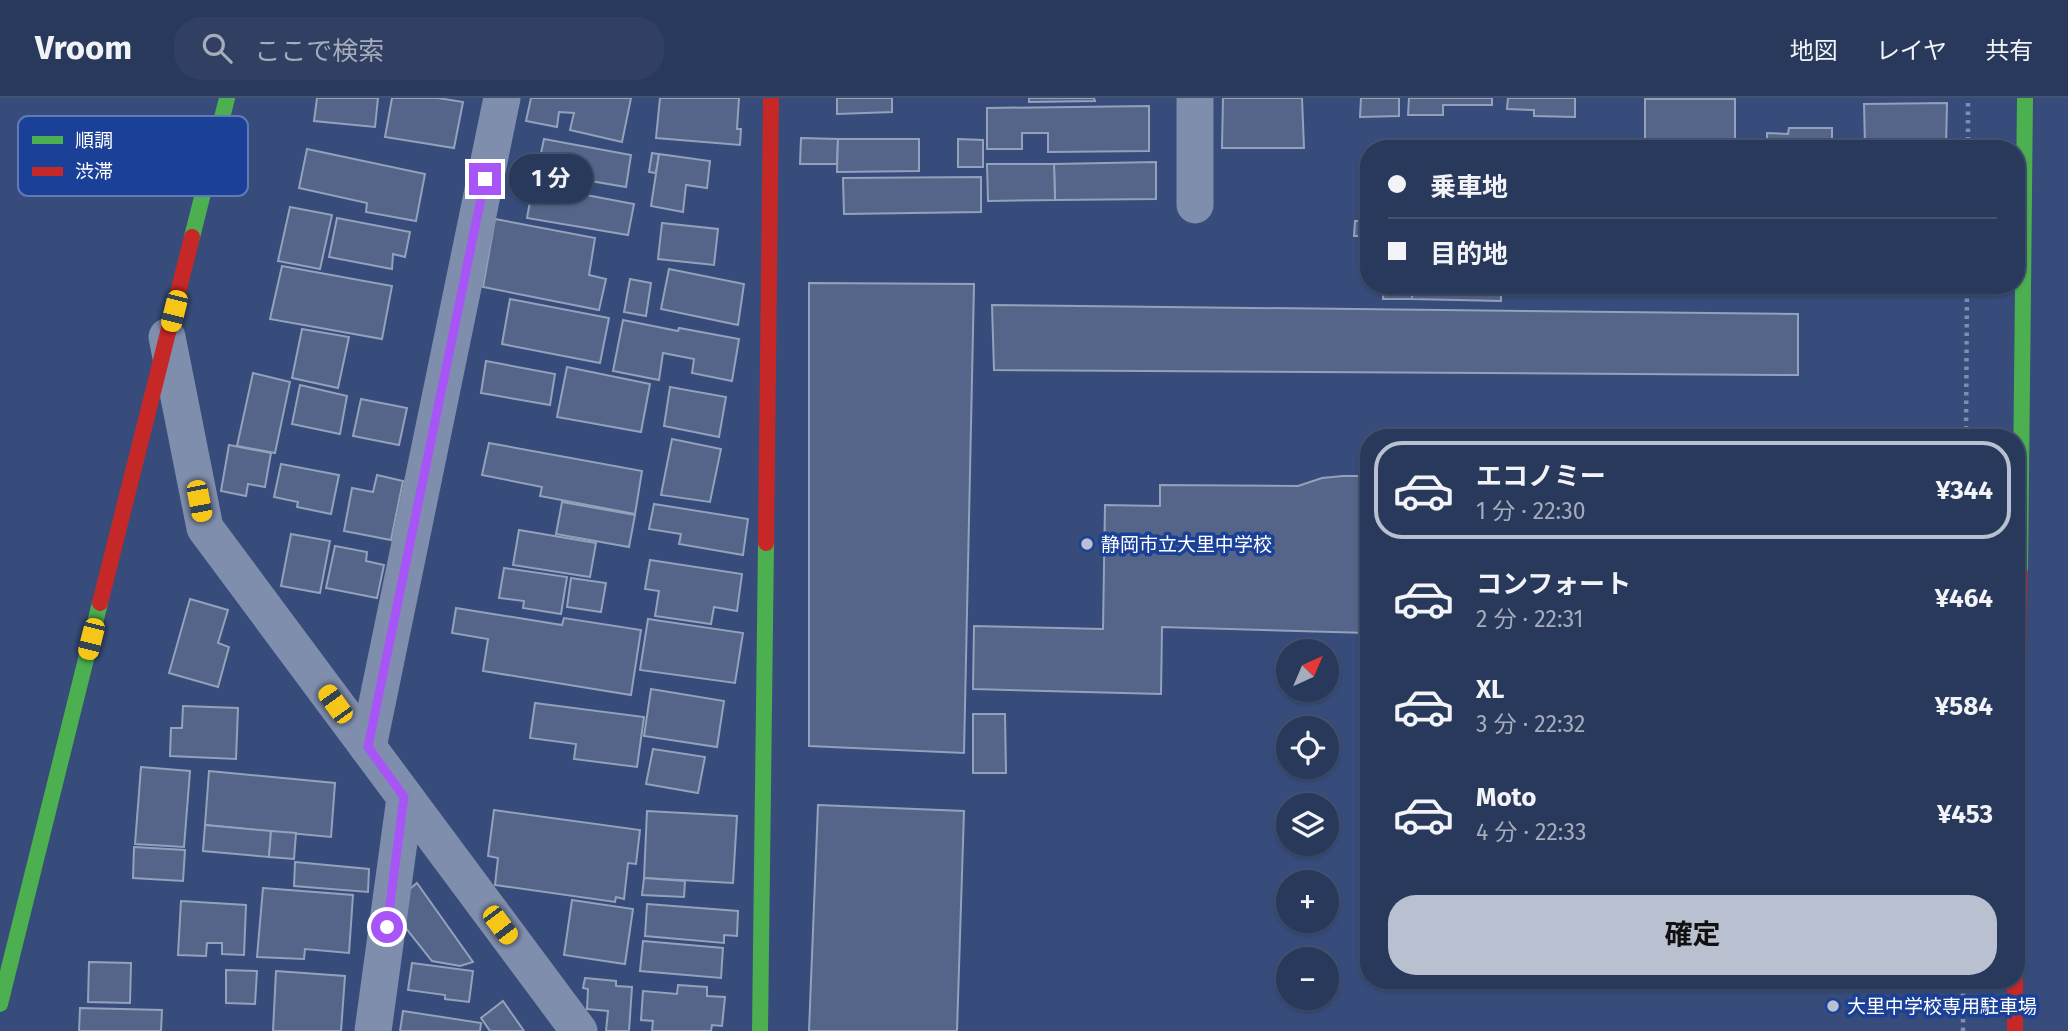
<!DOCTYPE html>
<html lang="ja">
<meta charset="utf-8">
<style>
:root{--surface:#29395c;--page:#314062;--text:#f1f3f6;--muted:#a5acbb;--line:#455372;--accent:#b9c0d0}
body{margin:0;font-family:"Fira Sans","Noto Sans JP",sans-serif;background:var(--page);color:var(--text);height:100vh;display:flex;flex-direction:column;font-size:26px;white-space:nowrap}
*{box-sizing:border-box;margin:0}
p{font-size:23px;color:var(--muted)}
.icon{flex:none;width:38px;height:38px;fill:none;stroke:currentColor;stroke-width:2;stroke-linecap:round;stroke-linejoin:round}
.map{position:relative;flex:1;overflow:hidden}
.panel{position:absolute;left:1360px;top:331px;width:665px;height:560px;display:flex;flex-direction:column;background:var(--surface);border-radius:28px;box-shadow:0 2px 5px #0004,0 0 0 2px var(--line)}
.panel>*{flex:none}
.hud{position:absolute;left:1360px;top:42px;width:665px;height:154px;border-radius:28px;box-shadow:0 2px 5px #0004,0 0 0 2px var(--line);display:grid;align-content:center;height:154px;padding:0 28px;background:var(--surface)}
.needle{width:46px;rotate:44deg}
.controls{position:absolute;left:1276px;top:541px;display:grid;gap:14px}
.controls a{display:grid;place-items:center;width:63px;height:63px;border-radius:50%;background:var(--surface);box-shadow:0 2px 5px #0004,0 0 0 2px var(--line);font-size:35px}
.end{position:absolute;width:32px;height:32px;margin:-16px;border:9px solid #a855f7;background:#fff;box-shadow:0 0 0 4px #fff}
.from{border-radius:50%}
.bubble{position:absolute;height:49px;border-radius:24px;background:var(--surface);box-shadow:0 2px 5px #0004,0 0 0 2px var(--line);font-size:23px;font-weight:700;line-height:49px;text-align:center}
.car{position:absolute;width:21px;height:42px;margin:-21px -10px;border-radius:9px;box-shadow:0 0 5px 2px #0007;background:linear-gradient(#f5c518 24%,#345 0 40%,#f5c518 0 76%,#345 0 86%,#f5c518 0)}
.hud b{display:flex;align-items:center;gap:24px;height:66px;font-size:26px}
.hud b+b{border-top:2px solid var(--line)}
.hud i{width:18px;height:18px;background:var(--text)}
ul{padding:12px 0 0;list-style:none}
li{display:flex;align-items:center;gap:21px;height:98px;margin:0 14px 10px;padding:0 14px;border:4px solid transparent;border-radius:28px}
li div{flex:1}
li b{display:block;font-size:26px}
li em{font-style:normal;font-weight:700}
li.current{border-color:var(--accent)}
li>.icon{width:63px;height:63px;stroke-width:1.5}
.button{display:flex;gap:14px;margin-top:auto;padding:14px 28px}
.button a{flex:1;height:80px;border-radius:28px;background:var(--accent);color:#111;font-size:28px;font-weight:700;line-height:80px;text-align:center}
header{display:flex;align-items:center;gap:42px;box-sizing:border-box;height:98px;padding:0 35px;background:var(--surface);border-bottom:2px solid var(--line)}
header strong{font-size:33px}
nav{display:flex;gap:38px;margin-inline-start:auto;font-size:24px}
.search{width:490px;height:63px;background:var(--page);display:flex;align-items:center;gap:18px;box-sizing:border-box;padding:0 24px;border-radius:28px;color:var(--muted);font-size:26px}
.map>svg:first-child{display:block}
.building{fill:#546589;stroke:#94a1ba;stroke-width:2}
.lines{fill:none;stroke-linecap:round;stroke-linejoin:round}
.path{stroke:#808ead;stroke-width:4.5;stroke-dasharray:3.5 5;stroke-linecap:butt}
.street{stroke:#808ead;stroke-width:37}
.fast{stroke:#4caf50;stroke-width:16}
.jam{stroke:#c62828;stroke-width:16}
.route{stroke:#a855f7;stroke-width:9}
.poi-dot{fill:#b9c0d0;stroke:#1a4197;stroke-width:2.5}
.labels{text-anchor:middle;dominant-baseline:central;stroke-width:7;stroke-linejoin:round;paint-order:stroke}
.poi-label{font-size:19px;fill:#fff;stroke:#1a4197;text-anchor:start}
.key{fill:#1a4197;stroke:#5f7ab6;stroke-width:2}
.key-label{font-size:19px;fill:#fff}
</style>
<header>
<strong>Vroom</strong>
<div class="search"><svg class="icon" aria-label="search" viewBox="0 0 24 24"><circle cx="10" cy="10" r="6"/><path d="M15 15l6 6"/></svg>ここで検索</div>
<nav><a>地図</a><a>レイヤ</a><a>共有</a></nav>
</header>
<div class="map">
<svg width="2068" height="933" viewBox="0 0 2068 933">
<rect width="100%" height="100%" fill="#374c7a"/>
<g class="building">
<polygon points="317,0 378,0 375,29 314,23"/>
<polygon points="392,0 438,0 463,4 454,50 385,39"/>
<polygon points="531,0 631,0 622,44 570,32 574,15 559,14 557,29 526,23"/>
<polygon points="660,0 739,0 737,31 741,31 740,47 656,40"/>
<polygon points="837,0 892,0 892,14 837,16"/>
<polygon points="1029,0 1094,0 1095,3 1029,4"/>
<polygon points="1223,0 1302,0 1304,50 1222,50"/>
<polygon points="1361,0 1399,0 1399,18 1360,19"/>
<polygon points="1409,0 1492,0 1492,7 1443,7 1443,17 1408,17"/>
<polygon points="1508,0 1575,0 1575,19 1534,18 1534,12 1507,11"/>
<rect x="1645" y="1" width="90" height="50"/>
<polygon points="1947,5 1946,49 1865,48 1864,6"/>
<polygon points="1149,8 1149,53 1048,54 1048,35 1022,35 1022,51 987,51 987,10"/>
<polygon points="1789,30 1832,30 1832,51 1767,51 1767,35 1788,36"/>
<polygon points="801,40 838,41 837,66 800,66"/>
<polygon points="544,41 631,57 626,89 537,74"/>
<polygon points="838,41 919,41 919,73 837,74"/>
<polygon points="958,41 983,42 983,69 958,69"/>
<polygon points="307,51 425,76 416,123 366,114 367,105 299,90"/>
<polygon points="652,55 659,56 656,75 649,74"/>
<polygon points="659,56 710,63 707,90 686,87 683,114 651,108"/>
<polygon points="1156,64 1156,101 1055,102 1054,66"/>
<polygon points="987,66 1054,66 1055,102 988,103"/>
<polygon points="981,79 981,114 844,116 843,80"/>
<polygon points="533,87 634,106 628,137 527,120"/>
<rect x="1364" y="90" width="4" height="17"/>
<polygon points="290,109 332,117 320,171 278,163"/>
<polygon points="337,120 410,134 405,159 393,156 392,171 329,159"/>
<polygon points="495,121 595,140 589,177 606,181 599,212 483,189"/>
<polygon points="1355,123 1368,123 1368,138 1354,138"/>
<polygon points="662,125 718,131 714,167 658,161"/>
<polygon points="282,168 392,188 382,241 270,221"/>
<polygon points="669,171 744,186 738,227 661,211"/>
<polygon points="630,181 651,185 646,218 624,214"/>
<polygon points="809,185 974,186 964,655 809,648"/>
<polygon points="1384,187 1413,187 1412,201 1383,201"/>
<polygon points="1413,187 1501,187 1501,203 1412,201"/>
<polygon points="1615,187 1665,187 1664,195 1615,196"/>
<polygon points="510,201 609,220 600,265 502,246"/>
<polygon points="992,207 1798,216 1798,277 994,272"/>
<polygon points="623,222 678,233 679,230 739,241 732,283 692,275 694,261 663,255 659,282 613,273"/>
<polygon points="302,231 349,239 338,290 292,280"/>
<polygon points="486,263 555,276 550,307 481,295"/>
<polygon points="567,269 650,286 641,334 557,319"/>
<polygon points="253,275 290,284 275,355 237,348"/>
<polygon points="300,287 347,298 340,336 292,326"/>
<polygon points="670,289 726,299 719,339 664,328"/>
<polygon points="361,301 407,310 399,347 353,338"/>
<polygon points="672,341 721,351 710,404 661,397"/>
<polygon points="489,345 642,373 635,416 540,398 542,389 482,377"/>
<polygon points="229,347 271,355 265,389 248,386 246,398 221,393"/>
<polygon points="281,366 339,377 331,416 297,409 298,404 274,399"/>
<polygon points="377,377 403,383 391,442 344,433 352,390 373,394"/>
<polygon points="1343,378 1368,378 1368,535 1162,529 1161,596 973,591 974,528 1103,531 1105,407 1160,408 1160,387 1298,388 1322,380"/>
<polygon points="562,404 635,417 629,449 556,436"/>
<polygon points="654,406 748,421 743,457 679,446 681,436 649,431"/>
<polygon points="519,432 596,445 590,479 513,467"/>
<polygon points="291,436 330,443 320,495 281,488"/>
<polygon points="335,448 367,454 366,463 384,467 377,500 326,490"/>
<polygon points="650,462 742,476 737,513 714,509 711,526 655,518 659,493 645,491"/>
<polygon points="504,470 567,479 561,516 523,510 524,503 499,500"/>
<polygon points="571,480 606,485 601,514 567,509"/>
<polygon points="190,501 228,512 218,545 229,549 218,589 169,575"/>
<polygon points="456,510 562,527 564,520 641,532 631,597 483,573 488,541 452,535"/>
<polygon points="648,521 743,535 735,585 640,572"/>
<polygon points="651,591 724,603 717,649 644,638"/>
<polygon points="535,605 644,619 637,669 574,661 576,646 530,640"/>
<polygon points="183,608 238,610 236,661 170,658 171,630 182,630"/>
<polygon points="973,616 1005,616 1006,675 973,675"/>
<polygon points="653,651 705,659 698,695 646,686"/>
<polygon points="141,669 190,673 184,749 135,746"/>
<polygon points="209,673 335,685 331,739 205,727"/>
<polygon points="818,707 964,713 957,933 809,933"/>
<polygon points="494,712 640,732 636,766 628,765 624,801 616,799 615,804 495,787 498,760 488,758"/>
<polygon points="647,713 737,718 733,785 644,780"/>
<polygon points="205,727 271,733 269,759 203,753"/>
<polygon points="271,733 296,735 294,761 269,759"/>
<polygon points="134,749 185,752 183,783 133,780"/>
<polygon points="295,764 369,771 368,794 294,788"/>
<polygon points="644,780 685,783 684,799 642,797"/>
<polygon points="417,785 473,864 460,868 432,863 401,824 406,794"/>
<polygon points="263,790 353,797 349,855 305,851 304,861 257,859"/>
<polygon points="572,802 633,811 625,866 564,857"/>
<polygon points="181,803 246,807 244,857 222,856 222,845 207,845 206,858 178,857"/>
<polygon points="647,806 738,813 737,838 724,837 724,845 645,838"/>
<polygon points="643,843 723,850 721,880 640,873"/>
<polygon points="89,864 131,865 130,905 88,904"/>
<polygon points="412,865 473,873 469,904 445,901 445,897 408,892"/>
<polygon points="226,872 257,873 255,906 226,905"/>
<polygon points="276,873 345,878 341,933 273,933"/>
<polygon points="585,880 616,883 616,888 632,889 629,933 606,933 608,913 587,911 588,891 583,890"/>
<polygon points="678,887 707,889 707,898 725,899 722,928 712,927 711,933 652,933 653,923 641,922 643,893 677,896"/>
<polygon points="503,903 524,933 490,933 481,920"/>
<polygon points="80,910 162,912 161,933 79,933"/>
<polygon points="403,913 481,925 480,933 400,933"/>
</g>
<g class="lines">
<g class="path">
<polyline points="1968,51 1968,0"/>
<polyline points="1966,340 1967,187"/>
<polyline points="1963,933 1963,882"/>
</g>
<g class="street">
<polyline points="1195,107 1195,0"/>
<polyline points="167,239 205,430 579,933"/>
<polyline points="368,649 502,0"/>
<polyline points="373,933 405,700"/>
</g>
<g class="fast">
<polyline points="192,139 227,0"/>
<polyline points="2020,475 2025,0"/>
<polyline points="0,906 100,505"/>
<polyline points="760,933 766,445"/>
</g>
<g class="jam">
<polyline points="766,445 771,0"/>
<polyline points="100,505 192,139"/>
<polyline points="2016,811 2020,475"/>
<polyline points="2015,882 2015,933"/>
</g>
</g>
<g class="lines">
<polyline class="route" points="387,829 404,699 368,649 485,81"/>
</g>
<g class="poi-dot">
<circle cx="1087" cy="446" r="7"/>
<circle cx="1833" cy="908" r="7"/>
</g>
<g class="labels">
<g class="poi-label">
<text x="1101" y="446">静岡市立大里中学校</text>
<text x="1847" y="908">大里中学校専用駐車場</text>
</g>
</g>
<rect x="18" y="18" width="230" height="80" rx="10" class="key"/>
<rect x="32" y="38" width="31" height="8" fill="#4caf50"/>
<rect x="32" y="69" width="31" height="9" fill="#c62828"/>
<g class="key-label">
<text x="75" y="49">順調</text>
<text x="75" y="80">渋滞</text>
</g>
</svg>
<div class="controls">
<a><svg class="needle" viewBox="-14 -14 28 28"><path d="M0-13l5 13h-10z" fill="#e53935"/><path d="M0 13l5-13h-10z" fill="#a5acbb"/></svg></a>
<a><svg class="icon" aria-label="locate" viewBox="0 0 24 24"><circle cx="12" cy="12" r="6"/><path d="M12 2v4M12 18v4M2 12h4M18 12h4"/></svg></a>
<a><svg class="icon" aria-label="layers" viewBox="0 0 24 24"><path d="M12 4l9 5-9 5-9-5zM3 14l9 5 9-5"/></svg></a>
<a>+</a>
<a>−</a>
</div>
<i class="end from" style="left:387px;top:829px"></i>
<i class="end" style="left:485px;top:81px"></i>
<div class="bubble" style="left:509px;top:56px;width:84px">1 分</div>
<i class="car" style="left:174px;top:213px;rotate:194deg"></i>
<i class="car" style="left:199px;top:403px;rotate:169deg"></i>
<i class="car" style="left:91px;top:541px;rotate:194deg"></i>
<i class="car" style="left:335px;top:606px;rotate:324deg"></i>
<i class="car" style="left:500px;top:827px;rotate:143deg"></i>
<div class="hud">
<b><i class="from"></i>乗車地</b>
<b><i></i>目的地</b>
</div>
<section class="panel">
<ul>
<li class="current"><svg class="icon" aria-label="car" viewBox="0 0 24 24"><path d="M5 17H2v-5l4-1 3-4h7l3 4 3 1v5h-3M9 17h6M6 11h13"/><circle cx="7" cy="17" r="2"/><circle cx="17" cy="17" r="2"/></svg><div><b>エコノミー</b><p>1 分 · 22:30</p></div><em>¥344</em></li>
<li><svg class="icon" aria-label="car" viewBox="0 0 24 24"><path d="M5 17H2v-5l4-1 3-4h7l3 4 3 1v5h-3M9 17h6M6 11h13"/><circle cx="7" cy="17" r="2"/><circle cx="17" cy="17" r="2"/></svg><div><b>コンフォート</b><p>2 分 · 22:31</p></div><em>¥464</em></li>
<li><svg class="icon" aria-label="car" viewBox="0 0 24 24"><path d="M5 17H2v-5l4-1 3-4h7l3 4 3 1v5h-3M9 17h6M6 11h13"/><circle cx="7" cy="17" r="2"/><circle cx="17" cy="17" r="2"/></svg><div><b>XL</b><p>3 分 · 22:32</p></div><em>¥584</em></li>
<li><svg class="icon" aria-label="car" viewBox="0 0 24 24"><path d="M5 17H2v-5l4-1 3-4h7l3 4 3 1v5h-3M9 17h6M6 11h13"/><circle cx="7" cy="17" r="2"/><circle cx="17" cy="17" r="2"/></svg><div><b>Moto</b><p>4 分 · 22:33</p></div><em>¥453</em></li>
</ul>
<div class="button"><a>確定</a></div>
</section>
</div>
